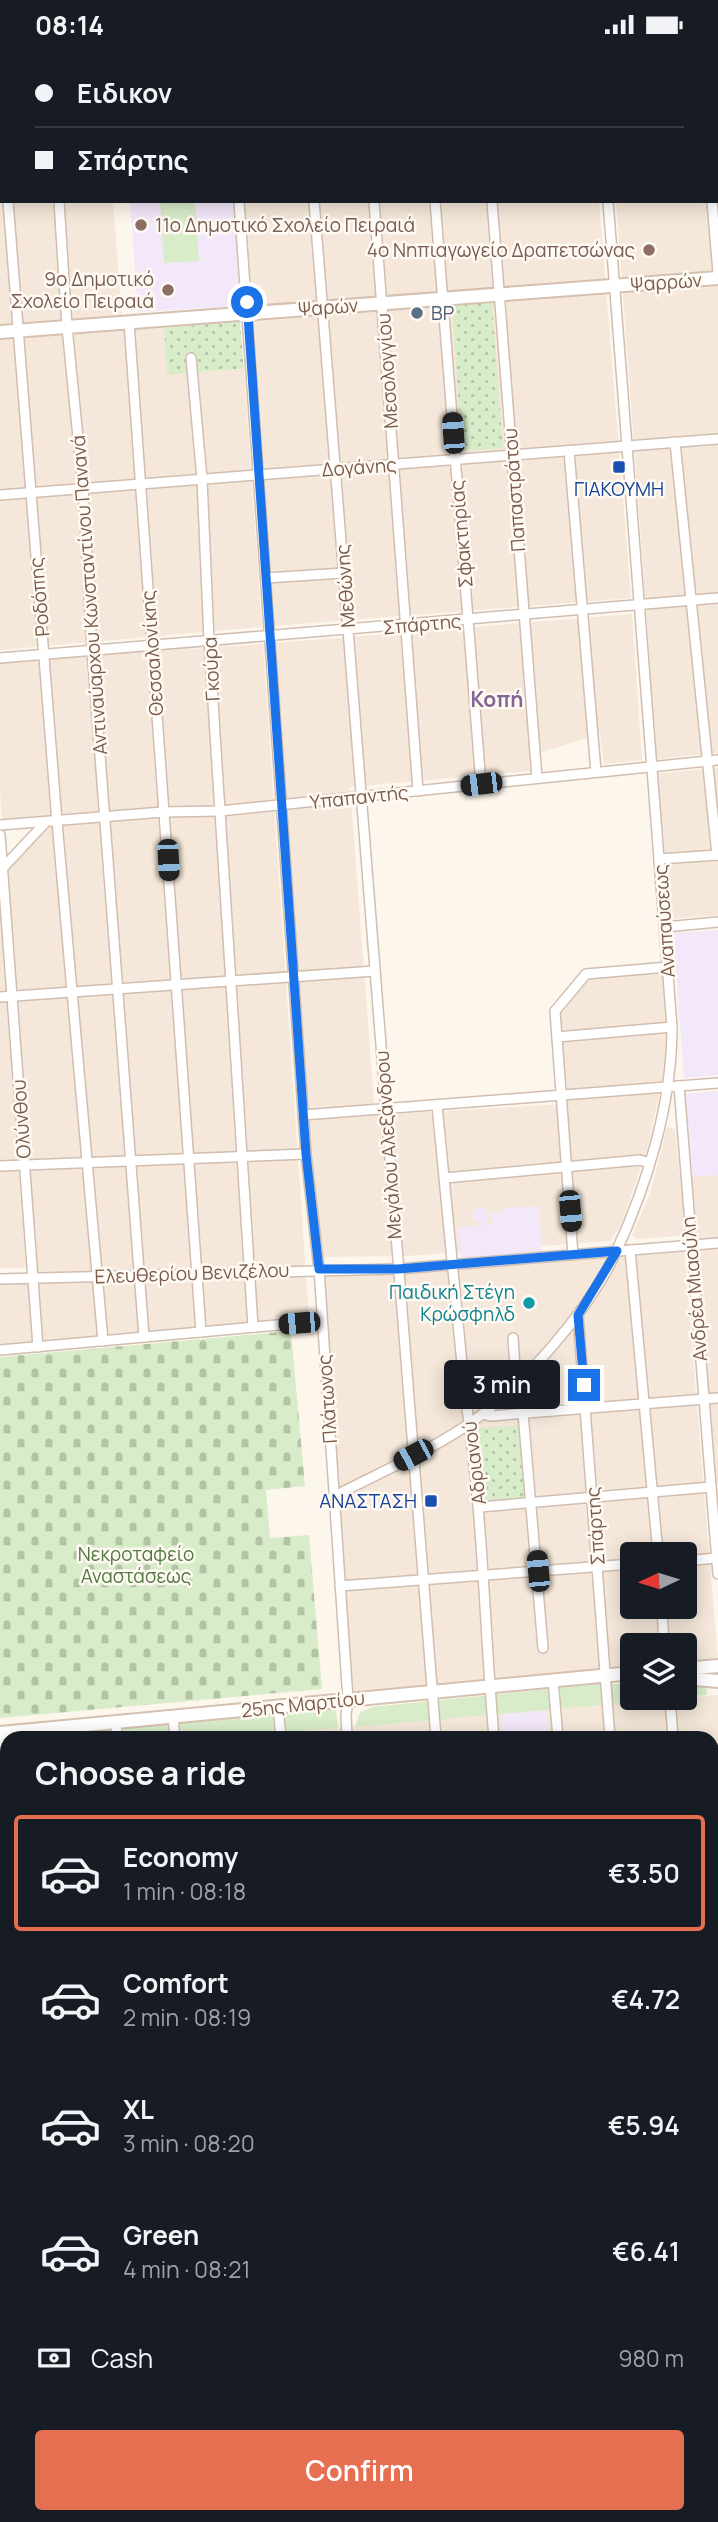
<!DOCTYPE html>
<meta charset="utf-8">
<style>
:root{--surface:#171b24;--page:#242831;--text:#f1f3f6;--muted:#9ea1a6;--line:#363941;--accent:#e76f51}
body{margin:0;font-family:Manrope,sans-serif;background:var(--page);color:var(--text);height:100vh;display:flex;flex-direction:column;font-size:26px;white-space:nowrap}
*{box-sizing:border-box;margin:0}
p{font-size:23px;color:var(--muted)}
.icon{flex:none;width:38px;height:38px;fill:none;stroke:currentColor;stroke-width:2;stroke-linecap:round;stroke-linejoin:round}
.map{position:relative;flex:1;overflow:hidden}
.details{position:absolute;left:0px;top:1682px;width:719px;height:793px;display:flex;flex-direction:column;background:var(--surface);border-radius:21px 21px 0 0;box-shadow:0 4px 18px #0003}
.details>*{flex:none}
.guide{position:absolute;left:0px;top:0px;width:719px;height:154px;box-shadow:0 4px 18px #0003;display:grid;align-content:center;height:154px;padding:0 35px;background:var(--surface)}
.needle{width:46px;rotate:266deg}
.fabs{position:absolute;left:620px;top:1493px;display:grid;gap:14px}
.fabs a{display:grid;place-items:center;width:77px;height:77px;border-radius:7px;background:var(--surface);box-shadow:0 4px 18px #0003;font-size:35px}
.end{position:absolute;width:32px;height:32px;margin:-16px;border:9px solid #1a73e8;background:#fff;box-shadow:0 0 0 4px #fff}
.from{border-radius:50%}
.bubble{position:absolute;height:49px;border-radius:7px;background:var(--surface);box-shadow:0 4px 18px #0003;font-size:23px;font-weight:600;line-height:49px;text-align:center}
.car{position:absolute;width:21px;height:42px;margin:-21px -10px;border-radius:9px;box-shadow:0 0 5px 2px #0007;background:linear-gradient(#222 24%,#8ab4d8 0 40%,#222 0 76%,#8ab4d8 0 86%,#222 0)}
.guide b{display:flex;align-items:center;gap:24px;height:66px;font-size:26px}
.guide b+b{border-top:2px solid var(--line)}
.guide i{width:18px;height:18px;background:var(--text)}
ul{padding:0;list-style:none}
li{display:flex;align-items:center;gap:21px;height:116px;margin:0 14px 10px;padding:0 21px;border:4px solid transparent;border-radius:7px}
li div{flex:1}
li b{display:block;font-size:26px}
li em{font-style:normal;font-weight:600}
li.active{border-color:var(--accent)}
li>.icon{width:63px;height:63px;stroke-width:1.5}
h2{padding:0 35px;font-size:32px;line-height:84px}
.pay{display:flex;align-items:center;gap:18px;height:77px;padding:0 35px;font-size:26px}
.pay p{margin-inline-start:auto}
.action{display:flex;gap:14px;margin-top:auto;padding:14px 35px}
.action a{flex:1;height:80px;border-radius:7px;background:var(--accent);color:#fff;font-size:28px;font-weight:600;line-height:80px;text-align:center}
.status{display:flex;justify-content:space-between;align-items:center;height:49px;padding:0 35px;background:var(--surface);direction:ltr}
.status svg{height:19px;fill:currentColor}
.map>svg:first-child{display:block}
.residential{fill:#f5e8da;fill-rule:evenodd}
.education{fill:#f3e8fa}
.grass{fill:#d8ecc9}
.cemetery{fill:url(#cemetery-stones)}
.park{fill:url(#park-dots)}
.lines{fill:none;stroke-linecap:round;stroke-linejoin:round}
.street-casing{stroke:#d1beb0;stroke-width:12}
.secondary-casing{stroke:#d6c0b0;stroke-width:16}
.street{stroke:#fff;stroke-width:9}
.secondary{stroke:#fff;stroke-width:12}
.route{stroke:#1a73e8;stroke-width:9}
.education-dot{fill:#8d6e63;stroke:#fffaf3;stroke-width:2.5}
.service-dot{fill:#5c6f8a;stroke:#fffaf3;stroke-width:2.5}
.transit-dot{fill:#1a4fb4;stroke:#fffaf3;stroke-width:2.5}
.culture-dot{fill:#0f9aa8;stroke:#fffaf3;stroke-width:2.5}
.labels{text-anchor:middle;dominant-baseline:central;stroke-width:5;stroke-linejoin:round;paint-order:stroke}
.education-label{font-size:19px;fill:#785e54;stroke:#fffaf3;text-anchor:end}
.street-label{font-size:19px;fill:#7a5c4d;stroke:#fffaf3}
.service-label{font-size:19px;fill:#4e5e75;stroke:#fffaf3;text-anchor:start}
.transit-label{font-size:19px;fill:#164399;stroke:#fffaf3}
.culture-label{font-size:19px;fill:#0d838f;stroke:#fffaf3;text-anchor:end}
.park-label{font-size:19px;fill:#537a41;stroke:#fffaf3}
.neighbourhood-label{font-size:21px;font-weight:bold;fill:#846695;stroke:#fffaf3}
</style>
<div class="status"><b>08:14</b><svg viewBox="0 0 49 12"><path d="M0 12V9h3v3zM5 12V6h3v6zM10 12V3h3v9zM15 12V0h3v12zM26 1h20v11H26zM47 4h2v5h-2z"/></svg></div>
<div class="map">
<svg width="718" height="2473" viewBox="0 0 718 2473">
<defs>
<pattern id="cemetery-stones" width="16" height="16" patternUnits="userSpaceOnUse" patternTransform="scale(1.75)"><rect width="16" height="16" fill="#d8ecc9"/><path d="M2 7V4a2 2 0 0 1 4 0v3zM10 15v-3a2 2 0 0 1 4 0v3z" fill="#b4c2a5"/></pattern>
<pattern id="park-dots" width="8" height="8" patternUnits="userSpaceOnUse" patternTransform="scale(1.75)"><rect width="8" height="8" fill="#d8ecc9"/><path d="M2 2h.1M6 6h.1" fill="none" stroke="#b4c2a5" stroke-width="1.8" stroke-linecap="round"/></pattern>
</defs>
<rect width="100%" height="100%" fill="#fdf6ec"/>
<g class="residential">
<polygon points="0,0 222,0 2,2 2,152 113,152 123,281 164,279 167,325 244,320 262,578 0,601"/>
<polygon points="233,0 482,0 485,2 234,2"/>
<polygon points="558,0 718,0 718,18 718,2"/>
<polygon points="718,64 718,704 657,710 616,152 718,152"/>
<polygon points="244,152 599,152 631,549 275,577"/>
<polygon points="632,565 642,711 604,715 600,685 529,707 530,722 350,738 375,1066 565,1055 559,964 589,930 663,924 666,973 665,1019 648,1097 621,1176 610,1192 407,1207 318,1208 275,594"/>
<polygon points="263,595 309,1270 42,1292 6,823 47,778 46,768 2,771 0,742 0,613"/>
<polygon points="718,719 718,866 670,870 658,724"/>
<polygon points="0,864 26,1219 0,1219"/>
<polygon points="667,1078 675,1080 680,1128 718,1126 718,1459 695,1186 636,1190 632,1186 650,1145"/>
<path d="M684 1198 718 1611 684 1614V1596H632V1618L353 1642 320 1223ZM632 1505H684V1558H632Z"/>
<polygon points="33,1232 38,1298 0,1301 0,1233"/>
<polygon points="718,1646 718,2473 0,2473 0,1708 7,1707 7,2468 712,2468 712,1689 221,1689"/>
</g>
<g class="education">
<polygon points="130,152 234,152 241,257 138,263"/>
<polygon points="718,881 718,1026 684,1029 673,884"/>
<polygon points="718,1042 718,1126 693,1128 685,1045"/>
<polygon points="539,1157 542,1204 461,1211 458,1178 482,1176 473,1170 472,1165 476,1160 481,1158 488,1163 489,1171 483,1176 491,1175 491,1164 503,1163 503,1159"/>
<polygon points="546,1660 549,1689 502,1689 501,1663"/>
<polygon points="712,1873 718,1873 718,1956 712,1957"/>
</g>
<g class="grass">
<polygon points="160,152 195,152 199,212 164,214"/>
<polygon points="598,1635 632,1635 632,1648 682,1649 355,1678 360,1664 372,1658"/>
<polygon points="684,1636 706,1639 707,1646 684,1648"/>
<polygon points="333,1658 336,1661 338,1679 221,1689 33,1689"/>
</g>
<polygon class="cemetery" points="291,1282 305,1437 266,1441 270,1489 309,1486 322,1640 0,1669 0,1308"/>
<g class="park">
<polygon points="492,254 503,399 462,402 452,257"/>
<polygon points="240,272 244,320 167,325 164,279"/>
<polygon points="521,1376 528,1451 485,1455 478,1379"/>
<polygon points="712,2092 718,2092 718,2154 713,2155"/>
</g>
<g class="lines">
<defs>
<g id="street">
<polyline points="48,0 48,2"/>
<polyline points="109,0 109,2"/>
<polyline points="171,0 171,2"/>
<polyline points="228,0 229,2"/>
<polyline points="302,0 303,2"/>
<polyline points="363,0 363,2"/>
<polyline points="423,0 423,2"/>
<polyline points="481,0 481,2"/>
<polyline points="502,0 506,2"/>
<polyline points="540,0 545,2"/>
<polyline points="693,0 694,2"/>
<polyline points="340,2 341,0"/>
<polyline points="0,52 2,74"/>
<polyline points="8,152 57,773 103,1292"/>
<polyline points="59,152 67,278 83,439 92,601 144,1288"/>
<polyline points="239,152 306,1105 319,1220 348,1651 346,1666 347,1689"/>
<polyline points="314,152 436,1689"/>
<polyline points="374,152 418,742"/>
<polyline points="435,152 481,735"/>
<polyline points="492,152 537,729"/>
<polyline points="712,152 718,224"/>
<polyline points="129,273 201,1283"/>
<polyline points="191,309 202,430 209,591 253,1278"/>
<polyline points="675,393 717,806"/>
<polyline points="569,402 596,723"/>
<polyline points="0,446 718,390"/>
<polyline points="266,529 344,524"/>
<polyline points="0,609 718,549"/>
<polyline points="0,776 163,763 220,762 718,711"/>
<polyline points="0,786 38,1298"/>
<polyline points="659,810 718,806"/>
<polyline points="1,821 45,774"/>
<polyline points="665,878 718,873"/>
<polyline points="0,948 375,922"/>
<polyline points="557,988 672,978"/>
<polyline points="679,1037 718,1525"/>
<path d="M437 1056 465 1346C483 1460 484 1574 494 1689"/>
<polyline points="303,1066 718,1034"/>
<polyline points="0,1117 306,1105"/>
<polyline points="445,1129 640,1111 649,1114"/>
<polyline points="630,1201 658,1505"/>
<polyline points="573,1206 555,962 586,925 668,918"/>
<polyline points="0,1230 398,1220 718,1194"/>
<polyline points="578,1266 610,1689"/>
<polyline points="513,1289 515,1319 522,1329"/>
<polyline points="0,1301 322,1272"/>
<polyline points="523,1364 543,1599"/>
<polyline points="483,1365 490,1367 718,1349"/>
<path d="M333 1448C378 1424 431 1402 473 1372 525 1335 589 1261 616 1203 648 1134 672 1054 672 978L608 152"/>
<polyline points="480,1458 711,1438"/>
<polyline points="684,1512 717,1509"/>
<polyline points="340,1537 632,1515"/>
<polyline points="662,1558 664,1596"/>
<polyline points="553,1631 558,1689"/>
<polyline points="670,1648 673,1689"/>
<polyline points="278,1658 281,1689"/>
<polyline points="173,1668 175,1689"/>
<polyline points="116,1673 117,1689"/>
<polyline points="0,1693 7,1741"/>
<polyline points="0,1790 7,1789"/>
<polyline points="712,1791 718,1791"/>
<polyline points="0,1845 7,1844"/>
<polyline points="712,1867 718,1867"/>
<polyline points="0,1901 7,1901"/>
<polyline points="0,1959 7,1959"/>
<polyline points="712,1961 718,1961"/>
<polyline points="0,2032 7,2032"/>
<polyline points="712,2088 718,2087"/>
<polyline points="0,2142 7,2141"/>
<polyline points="712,2171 718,2171"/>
<polyline points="712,2256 718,2255"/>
<polyline points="0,2311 7,2311"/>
<polyline points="0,2364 7,2364"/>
<polyline points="712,2367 718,2367"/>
<polyline points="0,2425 7,2424"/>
<polyline points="76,2468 76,2473"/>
<polyline points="249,2468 250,2473"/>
<polyline points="304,2468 304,2473"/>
<polyline points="377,2468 377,2473"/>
<polyline points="437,2468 437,2473"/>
<polyline points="499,2468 500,2473"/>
<polyline points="627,2468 628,2473"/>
<polyline points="131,2472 188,2468"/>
<polyline points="544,2473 547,2468"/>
<polyline points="560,2473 563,2468"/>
</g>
<g id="secondary">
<polyline points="0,113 2,113"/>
<polyline points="0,283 718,229"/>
<polyline points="684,1620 718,1617"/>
<polyline points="684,1629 718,1632"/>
<polyline points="0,1684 632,1624"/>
<polyline points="0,2208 7,2294"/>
<polyline points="21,2468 22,2473"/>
</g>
</defs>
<use href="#street" class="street-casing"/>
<use href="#secondary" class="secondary-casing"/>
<use href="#street" class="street"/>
<use href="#secondary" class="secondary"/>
</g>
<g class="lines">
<polyline class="route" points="247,253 306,1105 319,1220 398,1220 617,1202 578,1266 584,1336"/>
</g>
<g class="education-dot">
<circle cx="141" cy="176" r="7"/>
<circle cx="649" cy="201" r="7"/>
<circle cx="168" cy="241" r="7"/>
</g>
<circle class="service-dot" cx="417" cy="264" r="7"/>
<g class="transit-dot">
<rect x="612" y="411" width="14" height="14" rx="3.5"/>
<rect x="424" y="1445" width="14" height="14" rx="3.5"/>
</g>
<circle class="culture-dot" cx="529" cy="1254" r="7"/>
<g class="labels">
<g class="education-label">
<text x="155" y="176" text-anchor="start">11ο Δημοτικό Σχολείο Πειραιά</text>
<text x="635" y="201">4ο Νηπιαγωγείο Δραπετσώνας</text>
<text x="154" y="230">9ο Δημοτικό<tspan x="154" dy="22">Σχολείο Πειραιά</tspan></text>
</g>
<g class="street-label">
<text transform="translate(666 233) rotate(-4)">Ψαρρών</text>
<text transform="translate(328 258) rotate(-4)">Ψαρών</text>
<text transform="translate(387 322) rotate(-94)">Μεσολογγίου</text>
<text transform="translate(359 418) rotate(-4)">Δογάνης</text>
<text transform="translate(514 441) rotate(-94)">Παπαστράτου</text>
<text transform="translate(461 485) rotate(-95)">Σφακτηρίας</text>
<text transform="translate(345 537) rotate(-94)">Μεθώνης</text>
<text transform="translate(89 546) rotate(-94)">Αντιναύαρχου Κωνσταντίνου Πανανά</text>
<text transform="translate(39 548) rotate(-95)">Ροδόπης</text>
<text transform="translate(422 575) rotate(-5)">Σπάρτης</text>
<text transform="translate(152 604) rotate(-94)">Θεσσαλονίκης</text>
<text transform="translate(211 620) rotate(-93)">Γκούρα</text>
<text transform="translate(359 748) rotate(-6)">Υπαπαντής</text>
<text transform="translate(664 872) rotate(-94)">Αναπαύσεως</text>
<text transform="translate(21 1070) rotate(-94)">Ολύνθου</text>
<text transform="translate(388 1096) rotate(-94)">Μεγάλου Αλεξάνδρου</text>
<text transform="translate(192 1224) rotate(-2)">Ελευθερίου Βενιζέλου</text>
<text transform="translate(694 1240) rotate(-95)">Ανδρέα Μιαούλη</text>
<text transform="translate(327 1350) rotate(-94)">Πλάτωνος</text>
<text transform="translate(474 1414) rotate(-97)">Αδριανού</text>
<text transform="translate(595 1477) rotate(-94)">Σπάρτης</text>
<text transform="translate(303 1655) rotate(-6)">25ης Μαρτίου</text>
</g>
<g class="service-label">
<text x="431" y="264">BP</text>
</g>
<g class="transit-label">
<text x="619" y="440">ΓΙΑΚΟΥΜΗ</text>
<text x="417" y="1452" text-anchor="end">ΑΝΑΣΤΑΣΗ</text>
</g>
<g class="culture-label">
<text x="515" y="1243">Παιδική Στέγη<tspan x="515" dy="22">Κρώσφηλδ</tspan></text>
</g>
<g class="park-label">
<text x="136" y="1505">Νεκροταφείο<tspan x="136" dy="22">Αναστάσεως</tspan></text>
</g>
<g class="neighbourhood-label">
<text x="497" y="650">Κοπή</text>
</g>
</g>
</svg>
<div class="fabs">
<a><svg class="needle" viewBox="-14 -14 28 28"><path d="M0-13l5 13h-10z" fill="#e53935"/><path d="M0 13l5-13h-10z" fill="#9ea1a6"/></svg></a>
<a><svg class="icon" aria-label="layers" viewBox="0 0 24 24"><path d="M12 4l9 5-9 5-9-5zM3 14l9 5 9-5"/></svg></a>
</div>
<i class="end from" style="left:247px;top:253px"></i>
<i class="end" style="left:584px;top:1336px"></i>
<div class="bubble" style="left:444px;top:1311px;width:116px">3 min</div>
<i class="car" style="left:453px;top:384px;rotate:356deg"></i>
<i class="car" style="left:481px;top:735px;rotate:263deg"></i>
<i class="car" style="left:168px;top:811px;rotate:177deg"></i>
<i class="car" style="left:570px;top:1162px;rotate:175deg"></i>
<i class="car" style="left:299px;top:1274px;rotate:265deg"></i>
<i class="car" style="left:413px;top:1406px;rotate:242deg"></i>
<i class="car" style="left:538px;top:1522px;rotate:355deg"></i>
<div class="guide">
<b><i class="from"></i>Ειδικον</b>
<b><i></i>Σπάρτης</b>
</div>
<section class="details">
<h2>Choose a ride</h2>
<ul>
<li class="active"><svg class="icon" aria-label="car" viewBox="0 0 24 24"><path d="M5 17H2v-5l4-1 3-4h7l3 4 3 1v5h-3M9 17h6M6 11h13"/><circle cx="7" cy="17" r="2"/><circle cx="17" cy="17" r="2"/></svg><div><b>Economy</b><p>1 min · 08:18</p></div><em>€3.50</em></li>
<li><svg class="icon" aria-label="car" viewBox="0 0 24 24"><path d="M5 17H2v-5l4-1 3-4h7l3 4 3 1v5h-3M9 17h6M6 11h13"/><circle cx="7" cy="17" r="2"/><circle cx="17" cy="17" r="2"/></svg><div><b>Comfort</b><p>2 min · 08:19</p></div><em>€4.72</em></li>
<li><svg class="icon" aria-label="car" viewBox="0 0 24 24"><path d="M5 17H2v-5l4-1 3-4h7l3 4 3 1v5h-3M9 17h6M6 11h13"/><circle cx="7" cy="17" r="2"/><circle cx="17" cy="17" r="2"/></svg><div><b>XL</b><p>3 min · 08:20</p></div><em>€5.94</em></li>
<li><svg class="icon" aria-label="car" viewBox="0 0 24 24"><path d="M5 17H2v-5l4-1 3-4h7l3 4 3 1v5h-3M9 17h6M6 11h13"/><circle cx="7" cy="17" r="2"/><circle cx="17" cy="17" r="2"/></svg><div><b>Green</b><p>4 min · 08:21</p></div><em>€6.41</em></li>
</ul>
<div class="pay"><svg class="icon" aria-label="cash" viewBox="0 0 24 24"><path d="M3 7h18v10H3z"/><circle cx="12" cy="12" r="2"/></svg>Cash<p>980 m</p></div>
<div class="action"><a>Confirm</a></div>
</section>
</div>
